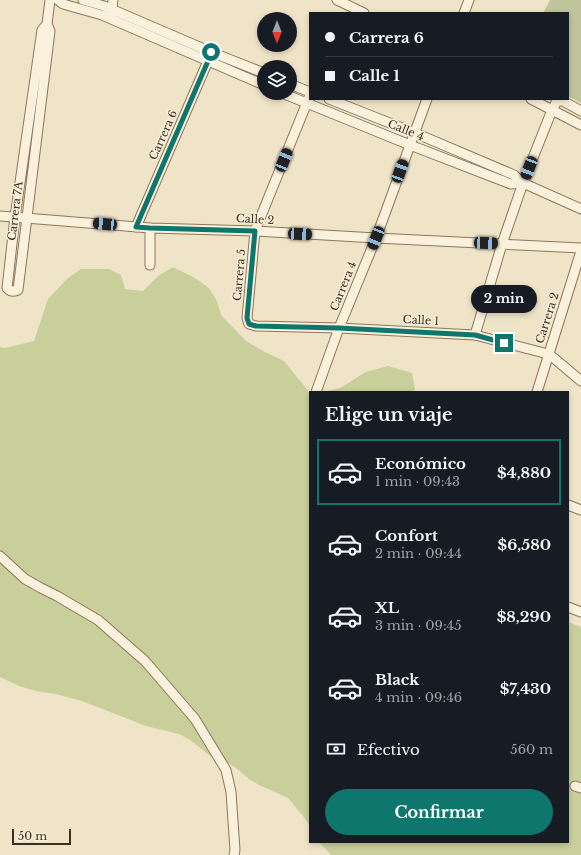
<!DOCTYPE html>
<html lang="es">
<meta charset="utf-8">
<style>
:root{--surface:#171b24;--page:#242831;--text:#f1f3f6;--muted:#9ea1a6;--line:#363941;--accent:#0f766e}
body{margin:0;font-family:"Libre Baskerville",serif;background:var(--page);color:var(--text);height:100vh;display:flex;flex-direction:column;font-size:15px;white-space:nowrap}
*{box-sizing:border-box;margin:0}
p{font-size:13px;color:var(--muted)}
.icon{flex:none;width:22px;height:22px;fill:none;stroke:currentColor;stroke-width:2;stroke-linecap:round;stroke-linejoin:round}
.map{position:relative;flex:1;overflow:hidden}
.side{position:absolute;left:309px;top:391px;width:260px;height:452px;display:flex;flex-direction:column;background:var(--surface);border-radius:0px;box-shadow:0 2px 6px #0003}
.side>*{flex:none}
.top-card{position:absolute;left:309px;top:12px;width:260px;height:88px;border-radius:0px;box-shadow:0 2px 6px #0003;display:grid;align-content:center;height:88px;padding:0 16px;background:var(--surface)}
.needle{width:26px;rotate:180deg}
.controls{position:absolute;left:257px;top:12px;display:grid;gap:8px}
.controls a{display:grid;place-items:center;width:40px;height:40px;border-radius:50%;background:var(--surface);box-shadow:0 2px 6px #0003;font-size:20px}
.scale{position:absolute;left:12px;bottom:10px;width:59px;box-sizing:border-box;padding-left:4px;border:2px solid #3d2e20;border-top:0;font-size:11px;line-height:14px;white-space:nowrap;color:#3d2e20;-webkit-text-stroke:3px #f7eed8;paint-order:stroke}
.end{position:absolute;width:18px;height:18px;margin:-9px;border:5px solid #0f766e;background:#fff;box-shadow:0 0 0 2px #fff}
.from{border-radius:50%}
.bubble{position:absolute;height:28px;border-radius:14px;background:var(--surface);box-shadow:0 2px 6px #0003;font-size:13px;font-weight:700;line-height:28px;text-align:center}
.car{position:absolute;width:12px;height:24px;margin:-12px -6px;border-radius:5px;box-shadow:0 0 3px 1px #0007;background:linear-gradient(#222 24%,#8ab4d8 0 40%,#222 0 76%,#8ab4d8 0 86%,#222 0)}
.top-card b{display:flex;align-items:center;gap:14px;height:38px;font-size:15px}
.top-card b+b{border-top:1px solid var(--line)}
.top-card i{width:10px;height:10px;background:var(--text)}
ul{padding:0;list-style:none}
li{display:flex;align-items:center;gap:12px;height:66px;margin:0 8px 6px;padding:0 8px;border:2px solid transparent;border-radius:0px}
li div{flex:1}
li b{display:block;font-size:15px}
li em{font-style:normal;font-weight:700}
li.selected{border-color:var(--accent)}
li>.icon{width:36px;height:36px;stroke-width:1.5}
h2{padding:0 16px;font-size:18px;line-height:48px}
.pay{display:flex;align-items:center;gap:10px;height:44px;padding:0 16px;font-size:15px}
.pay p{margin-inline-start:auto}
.button{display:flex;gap:8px;margin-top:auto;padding:8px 16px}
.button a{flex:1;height:46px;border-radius:24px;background:var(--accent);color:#fff;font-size:16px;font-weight:700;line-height:46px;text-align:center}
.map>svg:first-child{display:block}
.green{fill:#c9cf9b}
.cemetery{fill:#bfc49a}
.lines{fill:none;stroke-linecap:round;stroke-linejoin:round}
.minor-casing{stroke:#8d765c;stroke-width:11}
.minor{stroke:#faf1dc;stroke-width:9}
.route{stroke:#0f766e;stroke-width:5}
.labels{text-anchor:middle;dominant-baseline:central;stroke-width:3;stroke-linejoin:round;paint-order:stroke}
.street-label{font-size:11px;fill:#3d2e20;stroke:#f7eed8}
</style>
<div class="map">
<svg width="581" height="855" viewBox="0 0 581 855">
<rect width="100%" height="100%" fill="#f0e4c8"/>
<g class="green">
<polygon points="173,267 195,278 209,288 216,299 221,315 246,341 265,352 284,361 310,393 310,826 303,816 288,798 259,785 249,779 236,768 225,761 216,760 209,755 190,740 179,734 146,726 82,701 56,694 36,691 19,686 0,677 0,347 5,348 34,341 48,299 68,278 81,269 109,269 121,275 125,289 143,291 158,276"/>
<polygon points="388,366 412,373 415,389 413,392 323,392 340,388 366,372"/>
<polygon points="568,622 581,627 581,855 331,855 319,842 568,842"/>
</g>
<polygon class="cemetery" points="550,0 581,0 581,103 568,96 568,13 543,13"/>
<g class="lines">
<defs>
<g id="minor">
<polyline points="58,0 63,4 102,15 264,85"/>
<polyline points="83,0 104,6 211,52 264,73"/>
<polyline points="337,0 364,13"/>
<polyline points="464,13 469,0"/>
<polyline points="111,15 113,0"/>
<path d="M47 24 50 31 18 290C14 292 10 291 7 288L15 217 42 30 47 24 50 0"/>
<polyline points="290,84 310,92"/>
<polyline points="282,93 410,145 511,184 523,183"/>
<polyline points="310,95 255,231 247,318 249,324 256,326 339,328 475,335 548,354 555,359 581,381"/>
<polyline points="329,99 415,133 514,175 523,183 581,209"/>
<polyline points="531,99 581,125"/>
<polyline points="0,216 150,228 255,231 376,238 581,248"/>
<polyline points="136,227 208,61 210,56"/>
<polyline points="150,265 150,228"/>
<polyline points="475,335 502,244 523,183 552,110 557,101 563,101 581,111"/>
<polyline points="316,392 339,328 376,238 427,99"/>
<polyline points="537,392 581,251"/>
<polyline points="568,505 581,510"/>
<polyline points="0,556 25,579 41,588 57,596 98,620 145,661 195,719 226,770 231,792 235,850 234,855"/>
<polyline points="568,607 581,612"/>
<polyline points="575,786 581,788"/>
</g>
</defs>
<use href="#minor" class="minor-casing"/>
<use href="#minor" class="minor"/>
</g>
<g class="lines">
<polyline class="route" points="211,52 208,61 136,227 150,228 255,231 247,318 249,324 256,326 339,328 475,335 504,343"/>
</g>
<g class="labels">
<g class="street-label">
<text transform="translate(406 130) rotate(22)">Calle 4</text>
<text transform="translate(163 135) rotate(-66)">Carrera 6</text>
<text transform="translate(15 211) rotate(-83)">Carrera 7A</text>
<text transform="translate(255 219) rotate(3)">Calle 2</text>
<text transform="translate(239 275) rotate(-85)">Carrera 5</text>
<text transform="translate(343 286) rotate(-68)">Carrera 4</text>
<text transform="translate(547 318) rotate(-72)">Carrera 2</text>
<text transform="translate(421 320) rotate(3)">Calle 1</text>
</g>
</g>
</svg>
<div class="controls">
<a><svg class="needle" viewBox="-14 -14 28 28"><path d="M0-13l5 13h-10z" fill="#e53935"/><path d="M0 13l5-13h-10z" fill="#9ea1a6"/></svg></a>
<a><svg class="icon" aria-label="layers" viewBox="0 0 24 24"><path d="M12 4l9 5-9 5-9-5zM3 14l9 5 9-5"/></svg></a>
</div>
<div class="scale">50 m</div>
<i class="end from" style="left:211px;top:52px"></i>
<i class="end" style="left:504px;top:343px"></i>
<div class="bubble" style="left:471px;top:285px;width:66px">2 min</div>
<i class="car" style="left:284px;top:160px;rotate:22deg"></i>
<i class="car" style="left:529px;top:168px;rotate:201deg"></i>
<i class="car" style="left:400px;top:171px;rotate:20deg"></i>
<i class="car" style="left:105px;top:224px;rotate:275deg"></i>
<i class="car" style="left:300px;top:234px;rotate:93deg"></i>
<i class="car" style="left:376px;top:238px;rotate:202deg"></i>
<i class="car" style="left:486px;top:243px;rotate:92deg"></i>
<div class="top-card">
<b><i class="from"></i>Carrera 6</b>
<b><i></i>Calle 1</b>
</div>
<section class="side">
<h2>Elige un viaje</h2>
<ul>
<li class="selected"><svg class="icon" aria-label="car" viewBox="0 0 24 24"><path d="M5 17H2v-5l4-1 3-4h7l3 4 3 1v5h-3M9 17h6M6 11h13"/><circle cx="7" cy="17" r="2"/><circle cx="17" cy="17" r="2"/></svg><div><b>Económico</b><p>1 min · 09:43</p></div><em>$4,880</em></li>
<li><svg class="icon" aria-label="car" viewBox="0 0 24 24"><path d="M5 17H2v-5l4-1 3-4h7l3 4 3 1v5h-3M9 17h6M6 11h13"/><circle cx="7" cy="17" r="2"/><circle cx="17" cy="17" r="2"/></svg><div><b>Confort</b><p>2 min · 09:44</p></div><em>$6,580</em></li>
<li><svg class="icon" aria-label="car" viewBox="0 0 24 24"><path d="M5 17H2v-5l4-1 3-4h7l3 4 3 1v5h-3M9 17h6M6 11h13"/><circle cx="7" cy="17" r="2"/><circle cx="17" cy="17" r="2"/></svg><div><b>XL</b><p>3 min · 09:45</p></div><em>$8,290</em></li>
<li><svg class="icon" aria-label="car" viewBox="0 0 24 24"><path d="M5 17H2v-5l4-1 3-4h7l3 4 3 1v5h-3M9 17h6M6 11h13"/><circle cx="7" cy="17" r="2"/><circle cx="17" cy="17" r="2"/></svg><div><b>Black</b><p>4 min · 09:46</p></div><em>$7,430</em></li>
</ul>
<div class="pay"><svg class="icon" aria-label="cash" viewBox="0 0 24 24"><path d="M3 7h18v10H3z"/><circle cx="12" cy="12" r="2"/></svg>Efectivo<p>560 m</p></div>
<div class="button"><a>Confirmar</a></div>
</section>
</div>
